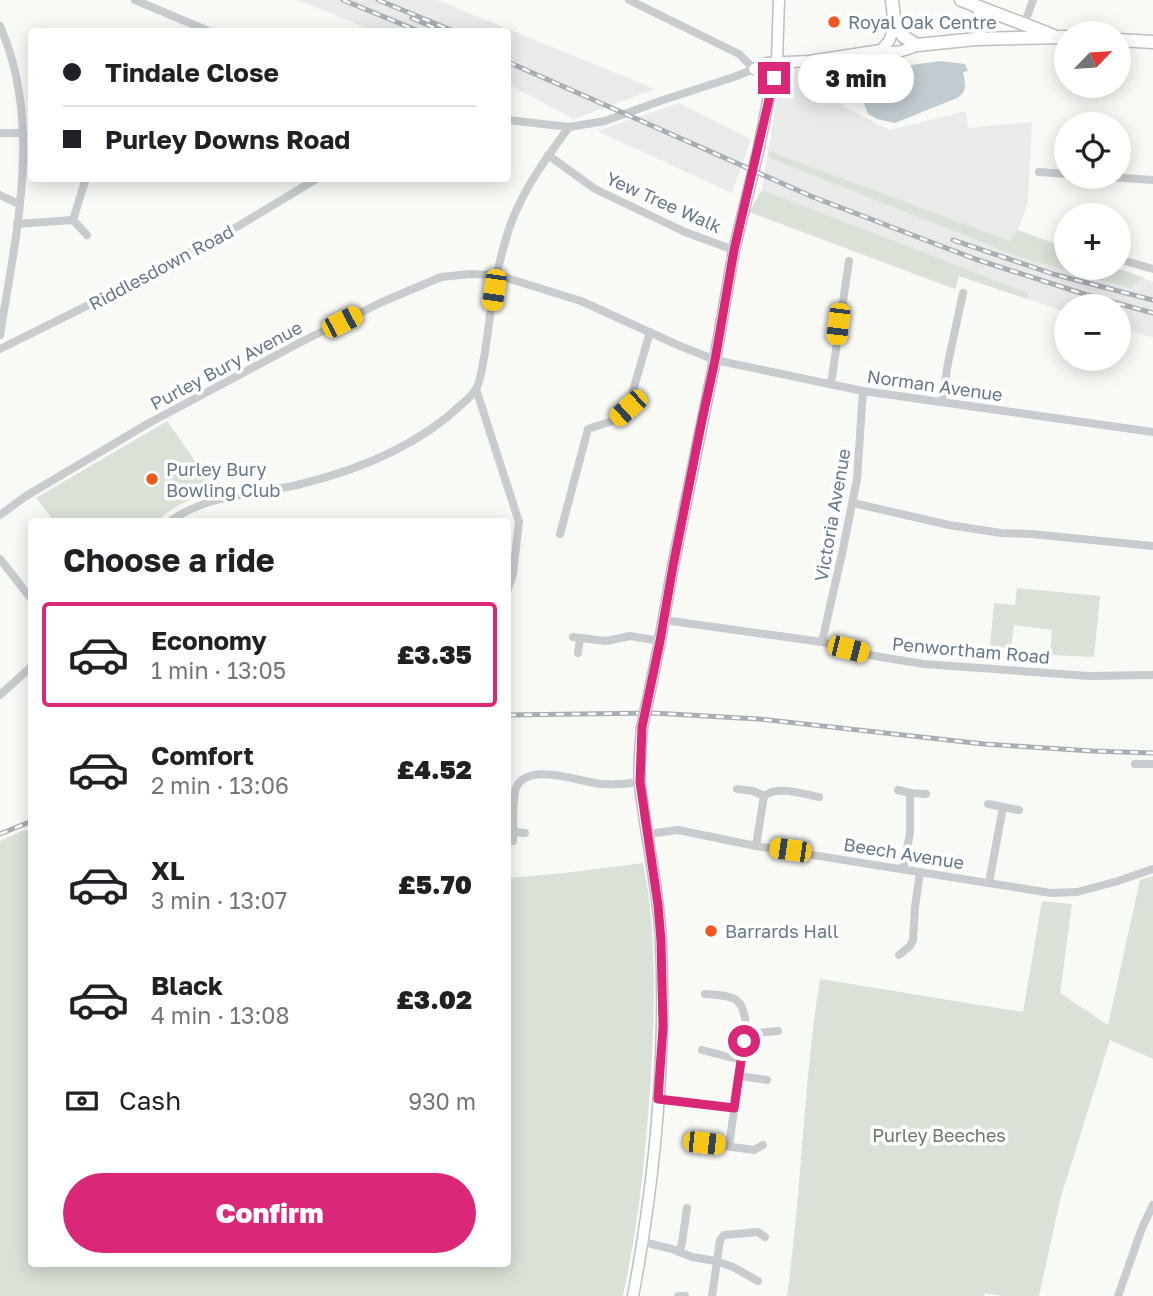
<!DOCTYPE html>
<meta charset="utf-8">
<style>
:root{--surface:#fff;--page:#f6f6f6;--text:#202124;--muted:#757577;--line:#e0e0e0;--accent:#db2777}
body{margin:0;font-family:"Golos Text",sans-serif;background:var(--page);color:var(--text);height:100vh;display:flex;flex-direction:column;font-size:26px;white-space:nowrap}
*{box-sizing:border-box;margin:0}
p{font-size:23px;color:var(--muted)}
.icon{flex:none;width:38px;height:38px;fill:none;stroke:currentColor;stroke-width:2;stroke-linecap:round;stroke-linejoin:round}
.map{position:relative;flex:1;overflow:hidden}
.panel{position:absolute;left:28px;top:518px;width:483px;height:749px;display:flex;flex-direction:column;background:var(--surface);border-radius:7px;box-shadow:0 4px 18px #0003}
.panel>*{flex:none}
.hud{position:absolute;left:28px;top:28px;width:483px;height:154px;border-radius:7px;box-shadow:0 4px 18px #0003;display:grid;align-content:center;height:154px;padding:0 35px;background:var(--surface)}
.needle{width:46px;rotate:65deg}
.buttons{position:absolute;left:1054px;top:21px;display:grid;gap:14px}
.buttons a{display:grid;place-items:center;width:77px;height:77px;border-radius:50%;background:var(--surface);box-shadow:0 4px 18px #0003;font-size:35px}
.end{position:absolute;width:32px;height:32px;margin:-16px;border:9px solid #db2777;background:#fff;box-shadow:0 0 0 4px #fff}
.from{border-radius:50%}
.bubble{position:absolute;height:49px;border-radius:24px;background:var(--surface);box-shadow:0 4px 18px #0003;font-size:23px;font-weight:800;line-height:49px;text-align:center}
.car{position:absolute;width:21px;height:42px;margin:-21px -10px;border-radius:9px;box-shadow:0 0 5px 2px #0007;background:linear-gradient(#f5c518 24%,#345 0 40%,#f5c518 0 76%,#345 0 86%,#f5c518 0)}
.hud b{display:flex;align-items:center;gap:24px;height:66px;font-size:26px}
.hud b+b{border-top:2px solid var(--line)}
.hud i{width:18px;height:18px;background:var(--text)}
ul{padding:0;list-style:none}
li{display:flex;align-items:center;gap:21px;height:105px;margin:0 14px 10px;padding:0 21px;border:4px solid transparent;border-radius:7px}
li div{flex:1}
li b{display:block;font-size:26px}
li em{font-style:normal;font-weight:800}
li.active{border-color:var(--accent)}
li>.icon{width:63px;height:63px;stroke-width:1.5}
h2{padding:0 35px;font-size:32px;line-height:84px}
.pay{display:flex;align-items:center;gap:18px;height:77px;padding:0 35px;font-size:26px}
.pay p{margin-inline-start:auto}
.cta{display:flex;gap:14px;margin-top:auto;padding:14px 35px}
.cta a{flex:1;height:80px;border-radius:42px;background:var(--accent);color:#fff;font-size:28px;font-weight:800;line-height:80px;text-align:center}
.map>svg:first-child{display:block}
.built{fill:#e9ebe9}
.green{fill:#dae1d6}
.water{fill:#c1ccd1}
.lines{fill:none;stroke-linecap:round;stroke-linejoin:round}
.secondary-casing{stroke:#babfc4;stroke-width:13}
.primary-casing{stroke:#bbbfc3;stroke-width:15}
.street{stroke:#c8cccf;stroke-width:8}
.secondary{stroke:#fff;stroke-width:10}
.primary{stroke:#fff;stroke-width:12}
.rail-casing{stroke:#a8aeb4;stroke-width:5}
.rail{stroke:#fff;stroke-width:2.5;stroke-dasharray:8;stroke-linecap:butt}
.secondary-bridge-casing{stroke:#babfc4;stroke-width:13;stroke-linecap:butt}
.secondary-bridge{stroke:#fff;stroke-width:10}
.route{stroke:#db2777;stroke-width:9}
.poi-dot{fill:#f2571d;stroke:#fff;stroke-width:2.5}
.labels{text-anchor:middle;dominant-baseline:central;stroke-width:7;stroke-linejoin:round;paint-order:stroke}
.poi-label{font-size:18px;fill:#657889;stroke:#fff;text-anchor:start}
.street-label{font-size:18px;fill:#657889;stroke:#fff}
.park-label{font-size:18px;fill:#657a61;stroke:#fff}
</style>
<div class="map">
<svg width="1153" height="1296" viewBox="0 0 1153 1296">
<rect width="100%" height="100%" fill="#f9f9f6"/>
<g class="built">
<polygon points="297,0 437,0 655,89 574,119 508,84 508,32 375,31"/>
<polygon points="836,63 842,106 890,130 966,111 968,128 1032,122 1028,203 1018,230 1066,248 1066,268 1117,268 1153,282 1153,337 1118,328 1118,306 1066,306 1066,312 959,276 955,289 749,212 762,190 779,85 791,69"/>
<polygon points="679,103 751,139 732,193 597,131"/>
</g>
<g class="green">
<polygon points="768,151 1010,241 1018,230 1066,248 1066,268 1117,268 1144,278 1130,288 1022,258 770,158"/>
<polygon points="762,190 1028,293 1027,299 959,276 955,289 749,212"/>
<path d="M167 421 216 491C194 498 173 505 156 522L54 521 36 498Z"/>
<polygon points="1017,588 1100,596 1094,657 1050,655 1052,630 1014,625 1011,648 990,646 994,603 1015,605"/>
<path d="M24 830 32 832V1264H508V878L565 873 643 863C657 932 655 1004 651 1075 646 1150 639 1222 623 1296H0V841Z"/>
<path d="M1153 876V1059L1110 1040 1060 1200 1039 1296H1002L985 1293 984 1296H787C802 1191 803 1084 820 979L1023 1012 1042 901 1072 904 1060 993 1108 1025 1140 880Z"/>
</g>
<path class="water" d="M940 61 965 64 968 71 963 72C965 83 968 92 957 98L895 123 877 119 868 114 859 91 848 86 862 74 870 71Z"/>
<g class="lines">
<defs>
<g id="secondary">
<polyline points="881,50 889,41 895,26"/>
<path d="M754 69 767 63 809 61 881 50C893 54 907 51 917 45"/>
<polyline points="650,690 660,641 673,566 715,360 734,250 758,152 771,86 777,62 779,0"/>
<path d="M633 1296C655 1180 666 1061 661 943 659 890 646 838 640 785 638 767 641 746 642 727"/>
</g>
<g id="primary">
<polyline points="892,0 895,26 904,37 917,45 976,39 1066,37"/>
<polyline points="961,0 1052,35"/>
<path d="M976 39C984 29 984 19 978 8"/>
<polyline points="1118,40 1153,42"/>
</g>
</defs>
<use href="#secondary" class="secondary-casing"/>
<use href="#primary" class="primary-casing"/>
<g class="street">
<polyline points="135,0 211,32"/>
<polyline points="629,0 739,54 771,86"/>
<polyline points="1024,25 1033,0"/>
<path d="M0 26C43 123 16 234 0 335"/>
<polyline points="508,120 569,127 605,121 663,100 734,77 754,69"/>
<polyline points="0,133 23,133"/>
<polyline points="548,155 595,189 685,232 734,250"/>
<polyline points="1039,172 1066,174"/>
<polyline points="1110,177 1153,180"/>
<polyline points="0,195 19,204"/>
<polyline points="73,220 86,178"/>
<polyline points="17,224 73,220 87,235"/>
<polyline points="1118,259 1153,269"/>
<polyline points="0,349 131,284 240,225 318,178"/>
<polyline points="831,384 849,261"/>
<polyline points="476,389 519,522 513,574 508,589"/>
<polyline points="942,402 948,363 963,293"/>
<polyline points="853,503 949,525 1001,533 1031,534 1153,546"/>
<polyline points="0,515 26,496 149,423 301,342 382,302 441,277 470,274 497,275 581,301 680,346 715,360 863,391 1153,432"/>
<path d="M169 522C208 493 257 495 301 484 358 470 419 445 462 404 467 400 473 394 476 389 481 380 482 367 484 358 488 335 490 312 494 289 499 263 506 231 518 207 531 178 551 152 569 127"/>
<polyline points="560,534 588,429 615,420 628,408 650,332"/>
<polyline points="0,559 32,600"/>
<polyline points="664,620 822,642 874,656 924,664 1089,676 1153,675"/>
<polyline points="573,637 606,641 630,636 660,641"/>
<polyline points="822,642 843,549 857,479 863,391"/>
<polyline points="578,653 580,638"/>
<polyline points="0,695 32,666"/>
<polyline points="1135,764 1153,764"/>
<polyline points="737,789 753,791 764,796"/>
<polyline points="898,790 910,793"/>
<polyline points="988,804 1003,807"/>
<polyline points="513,832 525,833"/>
<polyline points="648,834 678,830 756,846 1051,893 1077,892 1118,881 1153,869"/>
<path d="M513 841C514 827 511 798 517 786 530 762 580 782 601 784 614 785 627 784 640 782"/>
<path d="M756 846 764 796C778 785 802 794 819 797"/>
<polyline points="903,869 910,833 910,793 926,794"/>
<polyline points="989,883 1003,807 1019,810"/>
<polyline points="899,955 910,946 913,940 915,907 920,872"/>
<path d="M705 994C731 996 743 994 746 1025L729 1146"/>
<polyline points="744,1041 757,1033 778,1031"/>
<polyline points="702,1050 741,1060"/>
<polyline points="739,1076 767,1080"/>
<polyline points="658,1099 734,1108"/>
<polyline points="694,1146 704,1143 754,1150 763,1145"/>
<polyline points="643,1242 672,1249 692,1257 716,1261 733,1267 758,1281"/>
<polyline points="679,1252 682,1243 687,1208"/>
<polyline points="678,1296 685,1296"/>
<polyline points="712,1296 720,1240 724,1235 758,1232 765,1237"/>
<polyline points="1118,1296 1142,1228 1153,1205"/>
</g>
<use href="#secondary" class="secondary"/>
<use href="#primary" class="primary"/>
<defs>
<g id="rail">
<polyline points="343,0 421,32"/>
<polyline points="378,0 456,32"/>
<polyline points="412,18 444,32"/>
<polyline points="508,62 813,197 975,259 1084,294 1153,313"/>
<polyline points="953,240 1053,274 1153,300"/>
<polyline points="508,715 653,713 759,719 984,744 1092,751 1153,753"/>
<polyline points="0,834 32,821"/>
</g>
</defs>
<use href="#rail" class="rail-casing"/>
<use href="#rail" class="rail"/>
<defs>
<polyline id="secondary-bridge" points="642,727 650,690"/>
</defs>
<use href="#secondary-bridge" class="secondary-bridge-casing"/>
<use href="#secondary-bridge" class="secondary-bridge"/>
</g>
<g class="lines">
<polyline class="route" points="744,1041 734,1108 658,1099 663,1027 661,941 658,905 640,782 642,727 660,641 673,566 701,425 715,360 734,250 774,78"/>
</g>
<g class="poi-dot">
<circle cx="834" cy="22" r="7"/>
<circle cx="152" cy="479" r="7"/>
<circle cx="711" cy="931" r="7"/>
</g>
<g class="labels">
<g class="poi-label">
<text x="848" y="22">Royal Oak Centre</text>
<text x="166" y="469">Purley Bury<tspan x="166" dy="21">Bowling Club</tspan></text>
<text x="725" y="931">Barrards Hall</text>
</g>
<g class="street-label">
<text transform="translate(664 202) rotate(24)">Yew Tree Walk</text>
<text transform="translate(161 267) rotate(-28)">Riddlesdown Road</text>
<text transform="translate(226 365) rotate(-28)">Purley Bury Avenue</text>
<text transform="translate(935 385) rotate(8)">Norman Avenue</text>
<text transform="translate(832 515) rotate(-80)">Victoria Avenue</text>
<text transform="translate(971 650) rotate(5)">Penwortham Road</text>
<text transform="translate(904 853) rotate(9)">Beech Avenue</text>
</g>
<g class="park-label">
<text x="939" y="1135">Purley Beeches</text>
</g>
</g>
</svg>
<div class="buttons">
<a><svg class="needle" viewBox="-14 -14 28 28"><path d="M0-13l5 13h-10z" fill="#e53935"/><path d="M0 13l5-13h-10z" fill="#757577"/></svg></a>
<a><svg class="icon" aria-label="locate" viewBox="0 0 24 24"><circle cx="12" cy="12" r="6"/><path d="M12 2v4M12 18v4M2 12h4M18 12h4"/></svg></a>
<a>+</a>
<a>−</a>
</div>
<i class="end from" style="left:744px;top:1041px"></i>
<i class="end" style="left:774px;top:78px"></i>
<div class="bubble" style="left:798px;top:54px;width:116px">3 min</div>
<i class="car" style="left:494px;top:290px;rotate:188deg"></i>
<i class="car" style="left:342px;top:322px;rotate:63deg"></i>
<i class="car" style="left:838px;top:324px;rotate:187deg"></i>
<i class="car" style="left:628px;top:408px;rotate:228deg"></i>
<i class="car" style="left:848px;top:649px;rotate:104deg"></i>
<i class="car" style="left:790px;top:850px;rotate:278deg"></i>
<i class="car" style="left:704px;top:1143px;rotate:96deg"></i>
<div class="hud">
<b><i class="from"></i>Tindale Close</b>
<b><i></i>Purley Downs Road</b>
</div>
<section class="panel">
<h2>Choose a ride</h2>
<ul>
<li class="active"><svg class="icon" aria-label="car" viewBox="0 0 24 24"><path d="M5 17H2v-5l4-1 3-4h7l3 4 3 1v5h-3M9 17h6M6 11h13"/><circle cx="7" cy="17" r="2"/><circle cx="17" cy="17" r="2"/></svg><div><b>Economy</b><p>1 min · 13:05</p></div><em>£3.35</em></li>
<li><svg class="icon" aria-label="car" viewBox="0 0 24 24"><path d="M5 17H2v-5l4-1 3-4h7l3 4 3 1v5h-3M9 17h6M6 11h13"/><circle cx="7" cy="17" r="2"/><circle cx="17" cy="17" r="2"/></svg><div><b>Comfort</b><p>2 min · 13:06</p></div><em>£4.52</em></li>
<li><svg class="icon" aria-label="car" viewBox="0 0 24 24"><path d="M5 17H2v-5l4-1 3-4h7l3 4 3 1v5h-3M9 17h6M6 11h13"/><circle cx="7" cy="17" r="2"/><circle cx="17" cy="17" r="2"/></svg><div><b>XL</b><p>3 min · 13:07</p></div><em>£5.70</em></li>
<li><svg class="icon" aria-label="car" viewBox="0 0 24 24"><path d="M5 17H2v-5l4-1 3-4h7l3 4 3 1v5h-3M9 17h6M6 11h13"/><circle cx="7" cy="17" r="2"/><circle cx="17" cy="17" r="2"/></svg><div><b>Black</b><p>4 min · 13:08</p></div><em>£3.02</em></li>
</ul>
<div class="pay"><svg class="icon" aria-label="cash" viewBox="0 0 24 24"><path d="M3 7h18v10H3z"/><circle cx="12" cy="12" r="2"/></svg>Cash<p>930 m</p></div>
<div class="cta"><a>Confirm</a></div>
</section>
</div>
